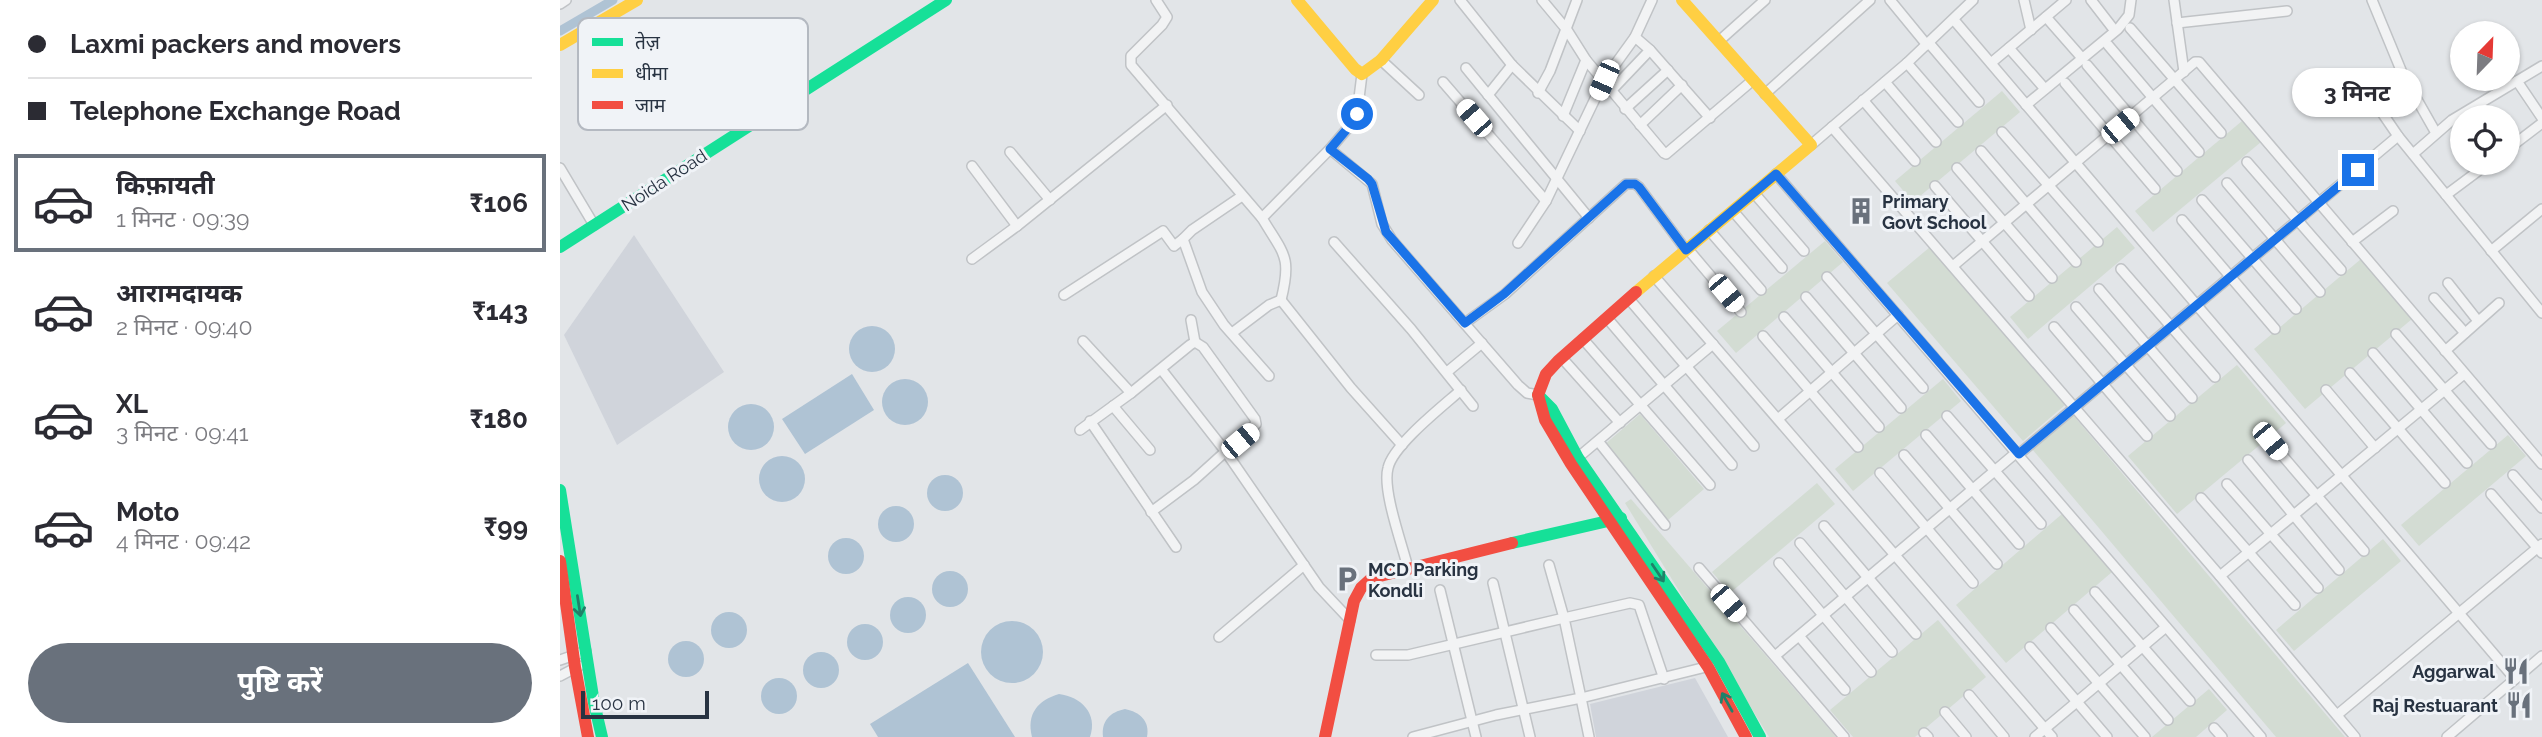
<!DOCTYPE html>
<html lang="hi">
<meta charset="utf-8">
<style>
:root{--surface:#fff;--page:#f2f2f3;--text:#2b2b33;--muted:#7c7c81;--line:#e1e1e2;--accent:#69717c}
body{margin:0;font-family:Raleway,"Noto Sans Devanagari",sans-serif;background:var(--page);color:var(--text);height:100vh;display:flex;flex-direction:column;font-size:26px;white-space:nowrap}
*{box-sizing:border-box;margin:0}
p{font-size:23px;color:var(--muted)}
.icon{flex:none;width:38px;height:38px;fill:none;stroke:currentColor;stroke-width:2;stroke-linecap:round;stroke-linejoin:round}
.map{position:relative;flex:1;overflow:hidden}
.details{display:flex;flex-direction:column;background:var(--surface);width:560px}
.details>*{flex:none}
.banner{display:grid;align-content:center;height:154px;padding:0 28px;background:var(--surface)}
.needle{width:46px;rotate:23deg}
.controls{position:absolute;left:1890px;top:21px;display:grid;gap:14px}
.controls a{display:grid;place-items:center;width:70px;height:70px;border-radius:50%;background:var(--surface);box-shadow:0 2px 5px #0004;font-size:35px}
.scale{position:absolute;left:21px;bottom:18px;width:128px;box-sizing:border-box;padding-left:7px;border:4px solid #283342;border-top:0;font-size:19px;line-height:24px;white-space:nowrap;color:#283342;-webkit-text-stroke:5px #f0f3f7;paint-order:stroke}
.end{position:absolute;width:32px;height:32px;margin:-16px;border:9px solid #1a73e8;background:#fff;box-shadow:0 0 0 4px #fff}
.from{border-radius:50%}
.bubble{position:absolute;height:49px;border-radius:24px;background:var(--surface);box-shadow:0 2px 5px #0004;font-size:23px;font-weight:700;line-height:49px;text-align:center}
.car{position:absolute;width:21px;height:42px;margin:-21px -10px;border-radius:9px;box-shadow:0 0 5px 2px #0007;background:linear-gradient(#fff 24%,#345 0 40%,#fff 0 76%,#345 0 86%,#fff 0)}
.banner b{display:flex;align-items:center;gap:24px;height:66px;font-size:26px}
.banner b+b{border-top:2px solid var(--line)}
.banner i{width:18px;height:18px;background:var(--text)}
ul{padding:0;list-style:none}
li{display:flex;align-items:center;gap:21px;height:98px;margin:0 14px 10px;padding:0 14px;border:4px solid transparent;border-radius:0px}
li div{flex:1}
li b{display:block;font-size:26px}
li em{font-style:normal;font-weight:700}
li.active{border-color:var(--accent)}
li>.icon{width:63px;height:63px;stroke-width:1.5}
.primary-button{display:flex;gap:14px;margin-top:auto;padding:14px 28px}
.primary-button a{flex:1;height:80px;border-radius:42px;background:var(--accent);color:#fff;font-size:28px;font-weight:700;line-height:80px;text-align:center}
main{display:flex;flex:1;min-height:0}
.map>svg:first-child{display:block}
.built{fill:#d0d4db}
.green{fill:#d3dcd3}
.water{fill:#afc3d4}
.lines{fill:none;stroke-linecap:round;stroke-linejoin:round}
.canal{stroke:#afc3d4;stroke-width:9}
.street-casing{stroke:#c0c3c6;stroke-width:12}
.street{stroke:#f2f3f4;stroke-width:9}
.fast{stroke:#16e098;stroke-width:12}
.slow{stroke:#ffcf43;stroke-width:12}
.jam{stroke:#f24e42;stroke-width:12}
.oneway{stroke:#208169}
.route{stroke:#1a73e8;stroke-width:9}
.labels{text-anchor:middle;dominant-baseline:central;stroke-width:6;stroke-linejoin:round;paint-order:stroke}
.street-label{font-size:18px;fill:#283342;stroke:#f0f3f7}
.poi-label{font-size:18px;font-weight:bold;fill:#283342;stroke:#f0f3f7;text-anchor:start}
.key{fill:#f0f3f7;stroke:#b4b9c1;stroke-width:2}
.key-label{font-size:19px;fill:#283342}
</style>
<main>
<section class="details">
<div class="banner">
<b><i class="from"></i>Laxmi packers and movers</b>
<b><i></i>Telephone Exchange Road</b>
</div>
<ul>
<li class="active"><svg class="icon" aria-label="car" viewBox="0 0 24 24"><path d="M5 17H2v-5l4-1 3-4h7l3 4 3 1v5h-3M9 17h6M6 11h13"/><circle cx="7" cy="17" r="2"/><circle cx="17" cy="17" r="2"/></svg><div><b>किफ़ायती</b><p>1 मिनट · 09:39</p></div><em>₹106</em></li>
<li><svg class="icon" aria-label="car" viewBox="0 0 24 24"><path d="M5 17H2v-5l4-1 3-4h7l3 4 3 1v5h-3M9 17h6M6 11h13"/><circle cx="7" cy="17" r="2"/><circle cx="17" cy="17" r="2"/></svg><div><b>आरामदायक</b><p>2 मिनट · 09:40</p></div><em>₹143</em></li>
<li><svg class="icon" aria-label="car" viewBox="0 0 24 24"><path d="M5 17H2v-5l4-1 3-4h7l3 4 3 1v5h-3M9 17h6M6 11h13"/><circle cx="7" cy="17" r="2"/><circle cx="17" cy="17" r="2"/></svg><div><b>XL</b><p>3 मिनट · 09:41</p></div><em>₹180</em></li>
<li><svg class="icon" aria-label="car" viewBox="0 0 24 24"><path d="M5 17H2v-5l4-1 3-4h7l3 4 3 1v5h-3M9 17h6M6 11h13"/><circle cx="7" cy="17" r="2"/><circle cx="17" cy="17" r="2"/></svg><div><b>Moto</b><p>4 मिनट · 09:42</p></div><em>₹99</em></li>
</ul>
<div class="primary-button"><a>पुष्टि करें</a></div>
</section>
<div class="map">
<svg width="1982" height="737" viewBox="0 0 1982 737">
<rect width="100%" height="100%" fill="#e2e5e8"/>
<g class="built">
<polygon points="74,235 164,372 57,445 4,335"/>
<polygon points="1135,678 1168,737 1036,737 1030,704"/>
</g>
<g class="green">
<polygon points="1442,91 1460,112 1353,202 1335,181"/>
<polygon points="1682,121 1701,142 1593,232 1575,211"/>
<polygon points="1557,227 1575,248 1468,339 1450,317"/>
<polygon points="1265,241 1283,262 1176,353 1157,331"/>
<polygon points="1370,247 1505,405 1463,441 1327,283"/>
<polygon points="1801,259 1852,319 1745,409 1694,349"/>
<polygon points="1677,365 1726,423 1617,514 1568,456"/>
<polygon points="1383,379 1401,401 1293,491 1275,469"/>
<polygon points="1080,414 1144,489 1108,520 1044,445"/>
<polygon points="1513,415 1785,737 1716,737 1472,449"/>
<polygon points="1948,435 1966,456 1859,546 1841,525"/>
<polygon points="1257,483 1275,504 1170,593 1152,572"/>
<polygon points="1071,499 1276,737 1209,737 1065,503"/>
<polygon points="1502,514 1552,572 1446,663 1396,605"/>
<polygon points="1823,539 1841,561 1734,651 1716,630"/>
<polygon points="1378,620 1426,677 1355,737 1293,737 1270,710"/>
<polygon points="1649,689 1667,710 1636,737 1592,737"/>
</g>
<g class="water">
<circle cx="312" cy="349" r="23"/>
<polygon points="292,374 314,410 245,454 222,419"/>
<circle cx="345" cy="402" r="23"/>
<circle cx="191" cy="427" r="23"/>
<circle cx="222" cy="479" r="23"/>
<circle cx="385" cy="493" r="18"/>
<circle cx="336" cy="524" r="18"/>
<circle cx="286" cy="556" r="18"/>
<circle cx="390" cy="589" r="18"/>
<circle cx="348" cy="615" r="18"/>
<circle cx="169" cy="630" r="18"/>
<circle cx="452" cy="652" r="31"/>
<circle cx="305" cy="642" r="18"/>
<circle cx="126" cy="659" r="18"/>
<circle cx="261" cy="670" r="18"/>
<polygon points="408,663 455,737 318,737 310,724"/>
<circle cx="219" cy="696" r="18"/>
<path d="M499 694C521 697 538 713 530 737H472C466 714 478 700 499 694Z"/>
<path d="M565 709C580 712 590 721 587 737H543C541 721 550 712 565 709Z"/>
</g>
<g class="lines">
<polyline class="canal" points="0,31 53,0"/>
<defs>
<g id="street">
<polyline points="596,0 607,17 602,25 571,56 571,65 702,218"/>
<polyline points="900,0 952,65 1020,131"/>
<polyline points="982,0 1007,30 1026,60 1104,153 1106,154 1193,80"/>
<polyline points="1330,0 1367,45"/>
<polyline points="1464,0 1471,30"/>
<polyline points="1531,0 1555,31"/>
<polyline points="1614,0 1624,72"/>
<polyline points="1812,0 1843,75 1876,133"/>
<polyline points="0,4 6,0"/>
<polyline points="1486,17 1522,58"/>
<polyline points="1394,20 1955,679"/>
<polyline points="1617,23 1727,11"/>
<polyline points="1570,28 1661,133"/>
<polyline points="1075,37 1090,50 1150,118"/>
<polyline points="1159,41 1205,0"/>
<polyline points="1369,43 1419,102"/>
<polyline points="1548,45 1639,152"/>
<polyline points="1449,48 1485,89"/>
<polyline points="821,60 859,95"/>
<polyline points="1347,63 1398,122"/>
<polyline points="1431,63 1506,0"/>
<polyline points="1527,65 1617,171"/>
<polyline points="906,68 1029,218"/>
<polyline points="1843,75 1812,92 1812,98 1838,136 1982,313"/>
<polyline points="1957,81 1982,118"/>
<polyline points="883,82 986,201"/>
<polyline points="1325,82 1376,142"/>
<polyline points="1505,83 1595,189"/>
<polyline points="1051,91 1090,50"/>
<polyline points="978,93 990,71 1017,0"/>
<polyline points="1205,94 1310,0"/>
<polyline points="928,95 952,65"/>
<polyline points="1303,100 1355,161"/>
<polyline points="1466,105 1558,29 1569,15 1571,0"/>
<polyline points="1065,109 1108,70"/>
<polyline points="1003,116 1026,60"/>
<polyline points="1080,125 1122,85"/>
<polyline points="1272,127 1660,576 1795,737"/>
<polyline points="1442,132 1538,242"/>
<polyline points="1251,145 1347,63 1413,0"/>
<polyline points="770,149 812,184 822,224 832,240 958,385 967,393 978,395"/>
<polyline points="1948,149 1982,123"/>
<polyline points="1421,151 1516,262"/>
<polyline points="450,152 490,200"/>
<polyline points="1853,154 1892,120 1982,66"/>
<polyline points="1687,162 1781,270"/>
<polyline points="412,166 457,226"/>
<polyline points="0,168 34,225"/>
<polyline points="1397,168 1492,278"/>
<polyline points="1216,174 1701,737"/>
<polyline points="1667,183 1760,292"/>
<polyline points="1375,186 1469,296"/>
<polyline points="1194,193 1244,251"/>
<polyline points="1886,195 1929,163"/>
<polyline points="682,196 632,230 623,239 642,292 664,325 709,376"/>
<polyline points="1642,200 1736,309"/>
<polyline points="1173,211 1222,268"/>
<polyline points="1622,220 1715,329"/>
<polyline points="1149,230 1201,290"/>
<polyline points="774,242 851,329 913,406"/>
<polyline points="1792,242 1833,211"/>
<polyline points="958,243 986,201 1044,80 1075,37 1092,0"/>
<polyline points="1127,248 1181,312"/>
<polyline points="1931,251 1982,209"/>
<polyline points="412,259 457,226 607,105"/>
<polyline points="1393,266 1635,62 1639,62 1982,464"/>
<polyline points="1561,269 1655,377"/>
<polyline points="1094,276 1492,737"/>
<polyline points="1267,277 1363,388"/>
<polyline points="1888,283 1918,321"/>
<polyline points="1539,289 1632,398"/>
<polyline points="504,295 603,231 614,246 623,239"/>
<polyline points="1246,297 1341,408"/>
<polyline points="1874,298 1905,333"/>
<polyline points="1069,299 1194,446"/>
<path d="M721 300C732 256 724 255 702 218L770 149 793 122 797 114 802 74"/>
<polyline points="1516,307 1610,416"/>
<polyline points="1224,317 1319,427"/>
<polyline points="1047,318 1172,465"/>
<polyline points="631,320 635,342"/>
<polyline points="905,323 945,294 1066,184 1075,184 1079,187 1126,250"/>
<polyline points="1494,327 1587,436"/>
<polyline points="672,333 709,305 721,300 791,388 842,445"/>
<polyline points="1836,334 1931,444"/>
<polyline points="1203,336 1298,447"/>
<polyline points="1023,339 1150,485"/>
<polyline points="523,341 571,393"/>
<polyline points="1885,351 1939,303"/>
<polyline points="1813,353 1907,463"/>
<polyline points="1002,358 1060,423"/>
<polyline points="601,369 666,452 759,587 790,620"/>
<polyline points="887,372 922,343"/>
<polyline points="1790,373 1885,483"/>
<polyline points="1766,390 1815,448"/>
<polyline points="553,406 590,450"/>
<polyline points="1387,416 1481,524"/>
<polyline points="1218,419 1338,315"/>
<polyline points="530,421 616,547"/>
<polyline points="520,430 571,393 630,345 635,342 643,347 695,419 696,424 634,480 591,512"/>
<polyline points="1366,435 1459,544"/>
<polyline points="1038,441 1105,525"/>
<polyline points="1710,441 1804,551"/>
<polyline points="1459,454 1838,136"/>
<polyline points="1344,455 1437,564"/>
<polyline points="1015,460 1153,344"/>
<polyline points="1688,460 1779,570"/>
<polyline points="1320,473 1413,583"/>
<polyline points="1953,475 1982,508"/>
<polyline points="1667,484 1758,588"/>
<polyline points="1931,494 1982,553"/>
<polyline points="1641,498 1735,605"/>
<polyline points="1264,526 1356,634"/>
<polyline points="1240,543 1332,652"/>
<polyline points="1219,563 1311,672"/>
<path d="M848 568C842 544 822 490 828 468 833 445 883 406 901 390"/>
<polyline points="1139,568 1284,737"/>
<polyline points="1660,576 1904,374"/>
<polyline points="933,583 970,737"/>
<polyline points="880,590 916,737"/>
<polyline points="1535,592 1630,701"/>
<polyline points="1514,610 1608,720"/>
<polyline points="1491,628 1585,737"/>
<polyline points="1239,636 1285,690"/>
<polyline points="659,637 744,565"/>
<polyline points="1470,647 1547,737"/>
<polyline points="816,655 848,655 1004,618 989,565"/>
<polyline points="1215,656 1457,452"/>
<polyline points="0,660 26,651"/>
<polyline points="0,676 19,666"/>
<polyline points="1409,695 1444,737"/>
<polyline points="1385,712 1406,737"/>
<polyline points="1777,715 1982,544"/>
<polyline points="1654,728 1662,737"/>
<polyline points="1364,733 1368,737"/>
<polyline points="853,737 936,715 1021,698 1004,618 1070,603 1079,605 1104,679"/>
<polyline points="1029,737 1021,698 1150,666"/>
<polyline points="1475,737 1606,627"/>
<polyline points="1887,737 1982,656"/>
</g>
</defs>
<use href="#street" class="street-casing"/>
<use href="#street" class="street"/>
<g class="fast">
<polyline points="0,247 386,0"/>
<polyline points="978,395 992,409 1018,458 1159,662 1200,737"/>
<polyline points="0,490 34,703 42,737"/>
<polyline points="952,543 1061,518"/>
</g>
<g class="slow">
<polyline points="737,0 795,69 802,74 821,60 873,0"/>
<polyline points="0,45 77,0"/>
<polyline points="1076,292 1251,145 1122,0"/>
</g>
<g class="jam">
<polyline points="1076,292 998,361 986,374 978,395 985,420 1011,464 1148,667 1186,737"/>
<polyline points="0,561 15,667 28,737"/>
<polyline points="765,737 794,601 801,588 812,578 952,543"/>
</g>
</g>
<defs><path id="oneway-shaft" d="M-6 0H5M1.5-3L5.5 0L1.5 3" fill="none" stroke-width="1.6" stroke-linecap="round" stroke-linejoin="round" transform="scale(1.75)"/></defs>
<g class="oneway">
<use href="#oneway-shaft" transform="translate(1098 573) rotate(56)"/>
<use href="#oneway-shaft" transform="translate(19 606) rotate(81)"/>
<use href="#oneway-shaft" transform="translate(1167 702) rotate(-119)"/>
</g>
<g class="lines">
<polyline class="route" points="797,114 793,122 770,149 808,179 812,184 826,232 905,323 944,294 1066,184 1075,184 1079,187 1126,250 1216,174 1459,454 1798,170"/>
</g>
<defs>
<symbol id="building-bare" viewBox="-9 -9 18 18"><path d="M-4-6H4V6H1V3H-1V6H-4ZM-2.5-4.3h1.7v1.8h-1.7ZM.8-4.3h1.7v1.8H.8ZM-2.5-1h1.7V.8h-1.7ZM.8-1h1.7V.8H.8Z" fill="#69717c" stroke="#f0f3f7" stroke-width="2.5" paint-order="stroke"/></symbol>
<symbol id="parking-bare" viewBox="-9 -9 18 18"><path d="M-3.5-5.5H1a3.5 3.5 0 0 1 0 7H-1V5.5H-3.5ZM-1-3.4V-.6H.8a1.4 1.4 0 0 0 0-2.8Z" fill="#69717c" stroke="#f0f3f7" stroke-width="2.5" paint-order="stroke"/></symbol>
<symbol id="restaurant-bare" viewBox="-9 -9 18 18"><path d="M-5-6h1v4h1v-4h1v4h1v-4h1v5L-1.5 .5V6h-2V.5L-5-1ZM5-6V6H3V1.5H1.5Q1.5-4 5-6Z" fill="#69717c" stroke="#f0f3f7" stroke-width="2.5" paint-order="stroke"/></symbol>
</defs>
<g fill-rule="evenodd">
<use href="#building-bare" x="1282" y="192" width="38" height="38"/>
<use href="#parking-bare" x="768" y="560" width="38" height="38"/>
<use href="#restaurant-bare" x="1937" y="652" width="38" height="38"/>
<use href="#restaurant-bare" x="1940" y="686" width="38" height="38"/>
</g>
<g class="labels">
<g class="street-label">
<text transform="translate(104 180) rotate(-33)">Noida Road</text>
</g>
<g class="poi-label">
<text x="1322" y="201">Primary<tspan x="1322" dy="21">Govt School</tspan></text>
<text x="808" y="569">MCD Parking<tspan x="808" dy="21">Kondli</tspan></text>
<text x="1935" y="671" text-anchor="end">Aggarwal</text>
<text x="1938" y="705" text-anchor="end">Raj Restuarant</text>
</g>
</g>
<rect x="18" y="18" width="230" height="112" rx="10" class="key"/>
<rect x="32" y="38" width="31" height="8" fill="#16e098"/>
<rect x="32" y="69" width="31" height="9" fill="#ffcf43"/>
<rect x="32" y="101" width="31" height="8" fill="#f24e42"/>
<g class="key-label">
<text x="75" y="49">तेज़</text>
<text x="75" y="80">धीमा</text>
<text x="75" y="112">जाम</text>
</g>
</svg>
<div class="controls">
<a><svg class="needle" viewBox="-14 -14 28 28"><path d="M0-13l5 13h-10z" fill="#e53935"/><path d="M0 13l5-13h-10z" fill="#7c7c81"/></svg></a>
<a><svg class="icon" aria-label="locate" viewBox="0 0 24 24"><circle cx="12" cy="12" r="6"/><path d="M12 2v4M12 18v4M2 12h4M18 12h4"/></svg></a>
</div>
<div class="scale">100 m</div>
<i class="end from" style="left:797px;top:114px"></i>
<i class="end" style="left:1798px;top:170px"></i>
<div class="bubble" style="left:1732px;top:68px;width:130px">3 मिनट</div>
<i class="car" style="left:1044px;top:80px;rotate:204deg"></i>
<i class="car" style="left:914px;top:118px;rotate:319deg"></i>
<i class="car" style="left:1560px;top:126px;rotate:50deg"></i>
<i class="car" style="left:1166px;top:293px;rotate:140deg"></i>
<i class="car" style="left:680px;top:441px;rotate:50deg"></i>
<i class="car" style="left:1710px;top:441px;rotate:140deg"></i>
<i class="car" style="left:1168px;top:603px;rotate:139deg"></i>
</div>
</main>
